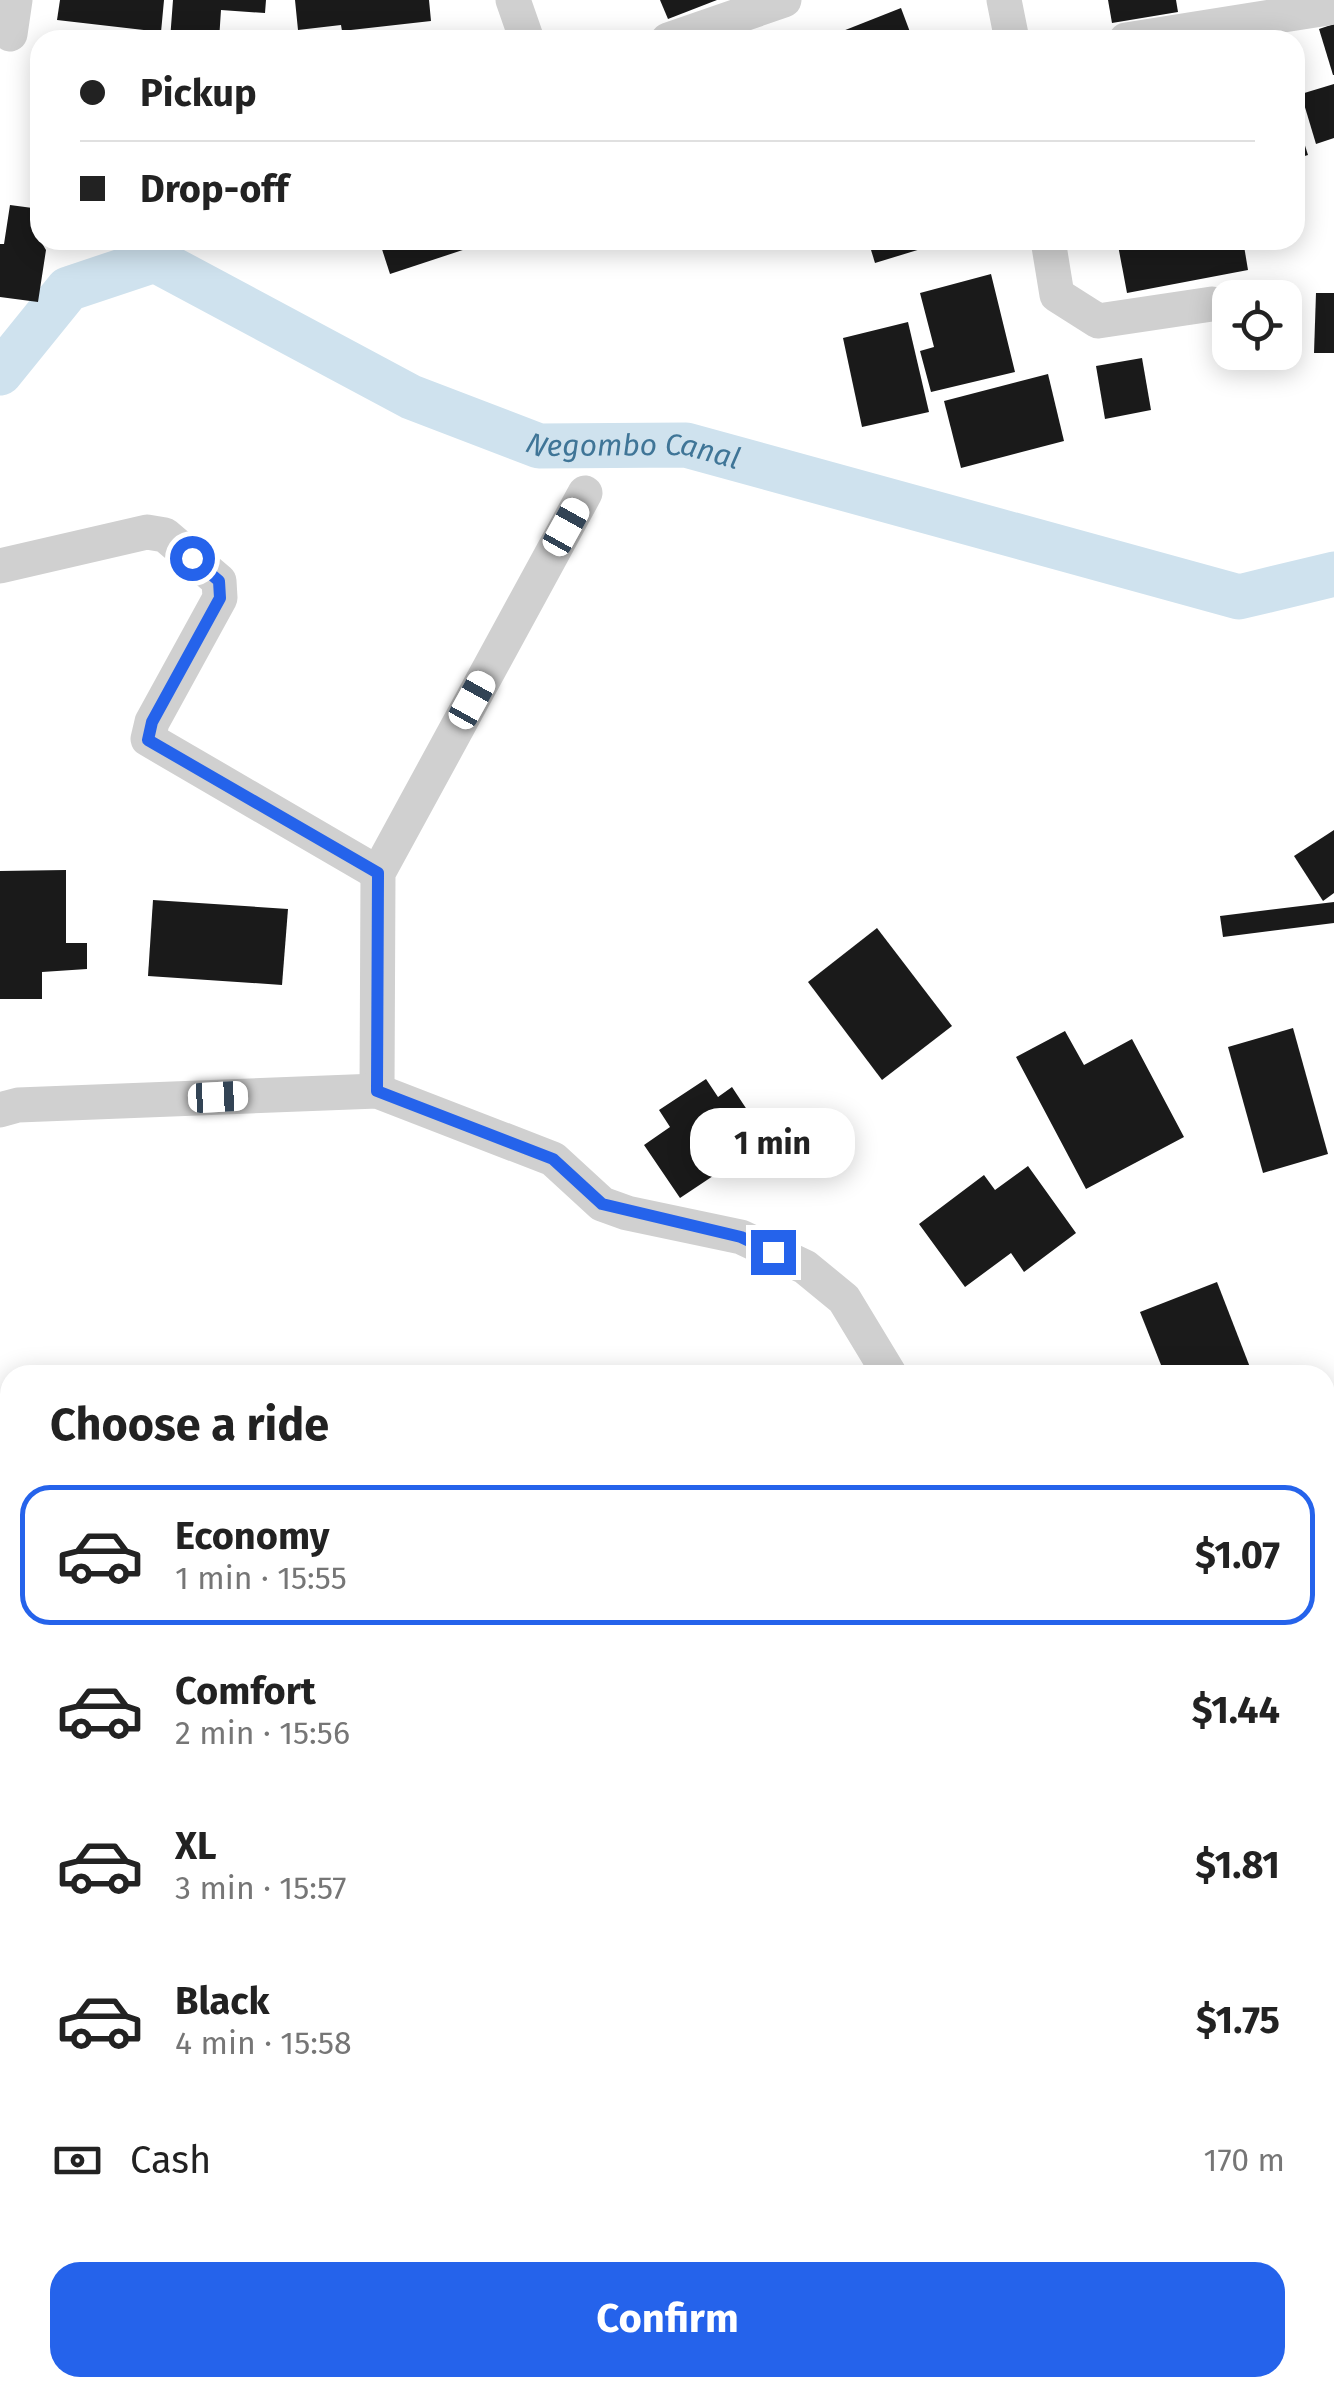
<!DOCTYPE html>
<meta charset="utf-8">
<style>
:root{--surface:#fff;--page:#f6f6f6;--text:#222;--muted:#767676;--line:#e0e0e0;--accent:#2563eb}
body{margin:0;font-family:"Fira Sans",sans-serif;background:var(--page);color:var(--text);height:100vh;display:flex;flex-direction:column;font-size:38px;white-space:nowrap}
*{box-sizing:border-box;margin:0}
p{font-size:32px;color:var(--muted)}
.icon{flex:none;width:55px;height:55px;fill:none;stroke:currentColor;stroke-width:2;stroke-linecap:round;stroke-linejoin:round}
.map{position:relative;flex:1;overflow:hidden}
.panel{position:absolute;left:0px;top:1365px;width:1335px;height:1032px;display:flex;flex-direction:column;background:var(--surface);border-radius:30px 30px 0 0;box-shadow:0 5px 25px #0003}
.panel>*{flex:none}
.hud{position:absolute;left:30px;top:30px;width:1275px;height:220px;border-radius:30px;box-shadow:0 5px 25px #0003;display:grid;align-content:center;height:220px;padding:0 50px;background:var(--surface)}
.buttons{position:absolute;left:1212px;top:280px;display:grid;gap:20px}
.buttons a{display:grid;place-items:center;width:90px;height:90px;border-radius:20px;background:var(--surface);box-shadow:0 5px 25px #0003;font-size:50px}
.end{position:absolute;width:45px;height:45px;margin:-22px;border:12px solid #2563eb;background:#fff;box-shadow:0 0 0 5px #fff}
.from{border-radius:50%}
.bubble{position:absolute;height:70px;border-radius:30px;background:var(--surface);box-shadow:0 5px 25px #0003;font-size:32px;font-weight:700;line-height:70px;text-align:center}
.car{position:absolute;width:30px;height:60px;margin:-30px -15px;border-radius:12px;box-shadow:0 0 8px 2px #0007;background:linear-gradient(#fff 24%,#345 0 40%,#fff 0 76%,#345 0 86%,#fff 0)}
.hud b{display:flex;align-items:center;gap:35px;height:95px;font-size:38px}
.hud b+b{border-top:2px solid var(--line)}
.hud i{width:25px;height:25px;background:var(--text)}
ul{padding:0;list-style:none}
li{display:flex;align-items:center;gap:30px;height:140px;margin:0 20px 15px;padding:0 30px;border:5px solid transparent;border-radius:30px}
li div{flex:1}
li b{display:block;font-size:38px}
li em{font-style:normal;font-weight:700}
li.active{border-color:var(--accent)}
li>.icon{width:90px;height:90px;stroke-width:1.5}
h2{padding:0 50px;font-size:45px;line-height:120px}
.pay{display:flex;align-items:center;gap:25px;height:110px;padding:0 50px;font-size:38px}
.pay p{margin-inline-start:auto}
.button{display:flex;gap:20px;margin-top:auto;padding:20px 50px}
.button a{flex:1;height:115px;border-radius:30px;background:var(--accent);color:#fff;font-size:40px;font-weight:700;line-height:115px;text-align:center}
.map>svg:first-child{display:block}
.green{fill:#e6ecdf}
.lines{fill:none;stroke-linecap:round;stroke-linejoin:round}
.canal{stroke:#cfe2ee;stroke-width:45}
.building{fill:#1a1a1a}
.minor{stroke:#d0d0d0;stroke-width:35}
.route{stroke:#2563eb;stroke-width:12}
.labels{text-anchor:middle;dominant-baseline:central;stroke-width:10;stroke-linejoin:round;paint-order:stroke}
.water-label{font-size:30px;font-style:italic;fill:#3f7597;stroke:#fff}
</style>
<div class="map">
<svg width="1334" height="2396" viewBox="0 0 1334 2396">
<rect width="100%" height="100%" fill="#fff"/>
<polygon class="green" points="1334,2286 1334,2396 1251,2396 1244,2388 1325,2388 1325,2288"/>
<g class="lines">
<path class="canal" id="s1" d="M0 373 68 289 155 260 411 397 539 446 686 445 1239 597 1334 574"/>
</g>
<g class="building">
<polygon points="60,0 164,0 161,32 57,20"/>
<polygon points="173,0 266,0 265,13 221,10 219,40 170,40"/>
<polygon points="295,0 429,0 431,21 342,31 341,25 298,30"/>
<polygon points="660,0 717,0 668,19"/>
<polygon points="1108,0 1176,0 1178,12 1112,23"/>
<polygon points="901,8 913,40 820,40"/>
<polygon points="1334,24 1334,75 1333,75 1319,29"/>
<polygon points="1334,84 1334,138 1316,144 1301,94"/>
<polygon points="1295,114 1308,155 1295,159"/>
<polygon points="10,205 40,209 40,240 46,250 38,302 0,297 0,244 4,244"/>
<polygon points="379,240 490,240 490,241 390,274"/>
<polygon points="868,240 947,240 947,241 875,263"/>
<polygon points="1117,240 1243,240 1248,270 1127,293"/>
<polygon points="991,274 1015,372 931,392 920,351 934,347 920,293"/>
<polygon points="1316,293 1334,293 1334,353 1314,353"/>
<polygon points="908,322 929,412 862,427 843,338"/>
<polygon points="1142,358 1151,410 1105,419 1096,366"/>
<polygon points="1048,374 1064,441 961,468 944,401"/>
<polygon points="1334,830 1334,893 1323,901 1294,856"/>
<polygon points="66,870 66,943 87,943 87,969 42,972 42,999 0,999 0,871"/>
<polygon points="153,900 288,909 282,985 148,976"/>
<polygon points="1334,902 1334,923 1223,937 1220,916"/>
<polygon points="877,928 952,1026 882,1080 808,982"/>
<polygon points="1293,1028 1328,1154 1263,1173 1228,1047"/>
<polygon points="1065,1031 1084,1065 1132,1039 1184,1137 1086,1189 1016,1057"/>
<polygon points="706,1079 718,1097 732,1087 767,1140 680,1198 644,1145 670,1127 659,1110"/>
<polygon points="1028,1166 1076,1233 1024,1272 1011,1253 965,1287 919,1224 984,1175 995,1190"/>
<polygon points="1217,1282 1253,1375 1165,1375 1140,1312"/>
<polygon points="1334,1392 1334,1440 1325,1442 1325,1394"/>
<polygon points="1334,1569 1334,1611 1325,1614 1325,1572"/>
<polygon points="1334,1840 1334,1979 1325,1959 1325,1844"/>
<polygon points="5,2356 10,2388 21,2388 26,2396 0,2396 0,2360"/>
<polygon points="1035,2388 1048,2388 1050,2396 1009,2396"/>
</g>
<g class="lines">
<g class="minor">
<polyline points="513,0 527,40"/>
<polyline points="1004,0 1012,40"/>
<polyline points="10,34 15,0"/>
<polyline points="668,40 784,0"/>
<polyline points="1126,40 1334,7"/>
<polyline points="1048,240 1057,295 1098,321 1212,304"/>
<polyline points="0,566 147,532 165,535 219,581 220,598 152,722 148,739 378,873"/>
<polyline points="377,1091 378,873 585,493"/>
<polyline points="0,1110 18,1105 377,1091 553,1159 602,1204 627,1213 741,1237 805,1267 844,1299 890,1375"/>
<polyline points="1325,1647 1334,1645"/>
<polyline points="0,2001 10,2004"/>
<polyline points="797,2388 813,2396"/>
<polyline points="132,2396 140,2388"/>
</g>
</g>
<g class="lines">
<polyline class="route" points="192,558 219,581 220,598 152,722 148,740 378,873 377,1091 553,1159 602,1204 741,1237 773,1252"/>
</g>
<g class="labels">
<g class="water-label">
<text stroke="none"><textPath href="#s1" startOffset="722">Negombo Canal</textPath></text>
</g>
</g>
</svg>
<div class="buttons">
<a><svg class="icon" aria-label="locate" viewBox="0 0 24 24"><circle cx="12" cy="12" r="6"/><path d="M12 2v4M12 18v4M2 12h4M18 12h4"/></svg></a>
</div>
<i class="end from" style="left:192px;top:558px"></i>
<i class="end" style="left:773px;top:1252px"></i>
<div class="bubble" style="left:690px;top:1108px;width:165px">1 min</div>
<i class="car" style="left:566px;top:527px;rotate:29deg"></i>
<i class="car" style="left:472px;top:700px;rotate:29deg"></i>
<i class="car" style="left:218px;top:1097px;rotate:87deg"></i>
<div class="hud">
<b><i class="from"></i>Pickup</b>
<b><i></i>Drop-off</b>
</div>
<section class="panel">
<h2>Choose a ride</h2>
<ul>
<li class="active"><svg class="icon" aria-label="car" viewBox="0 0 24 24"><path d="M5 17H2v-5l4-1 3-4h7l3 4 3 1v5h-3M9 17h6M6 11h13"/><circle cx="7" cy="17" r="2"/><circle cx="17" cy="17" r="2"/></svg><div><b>Economy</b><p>1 min · 15:55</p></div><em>$1.07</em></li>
<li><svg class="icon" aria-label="car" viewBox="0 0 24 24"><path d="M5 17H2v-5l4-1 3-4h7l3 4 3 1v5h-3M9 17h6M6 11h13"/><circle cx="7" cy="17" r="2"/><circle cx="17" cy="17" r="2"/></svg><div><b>Comfort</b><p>2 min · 15:56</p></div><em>$1.44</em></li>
<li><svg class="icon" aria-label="car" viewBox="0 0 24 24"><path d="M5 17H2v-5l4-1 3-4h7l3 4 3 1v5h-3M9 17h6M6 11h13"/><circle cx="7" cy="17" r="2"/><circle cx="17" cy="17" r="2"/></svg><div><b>XL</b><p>3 min · 15:57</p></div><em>$1.81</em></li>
<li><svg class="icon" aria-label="car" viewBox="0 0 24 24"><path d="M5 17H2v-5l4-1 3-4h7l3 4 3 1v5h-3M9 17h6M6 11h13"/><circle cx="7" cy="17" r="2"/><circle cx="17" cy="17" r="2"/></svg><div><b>Black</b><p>4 min · 15:58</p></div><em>$1.75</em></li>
</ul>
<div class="pay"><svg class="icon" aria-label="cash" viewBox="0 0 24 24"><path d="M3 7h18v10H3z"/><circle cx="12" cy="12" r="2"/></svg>Cash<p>170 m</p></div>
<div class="button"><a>Confirm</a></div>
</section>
</div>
